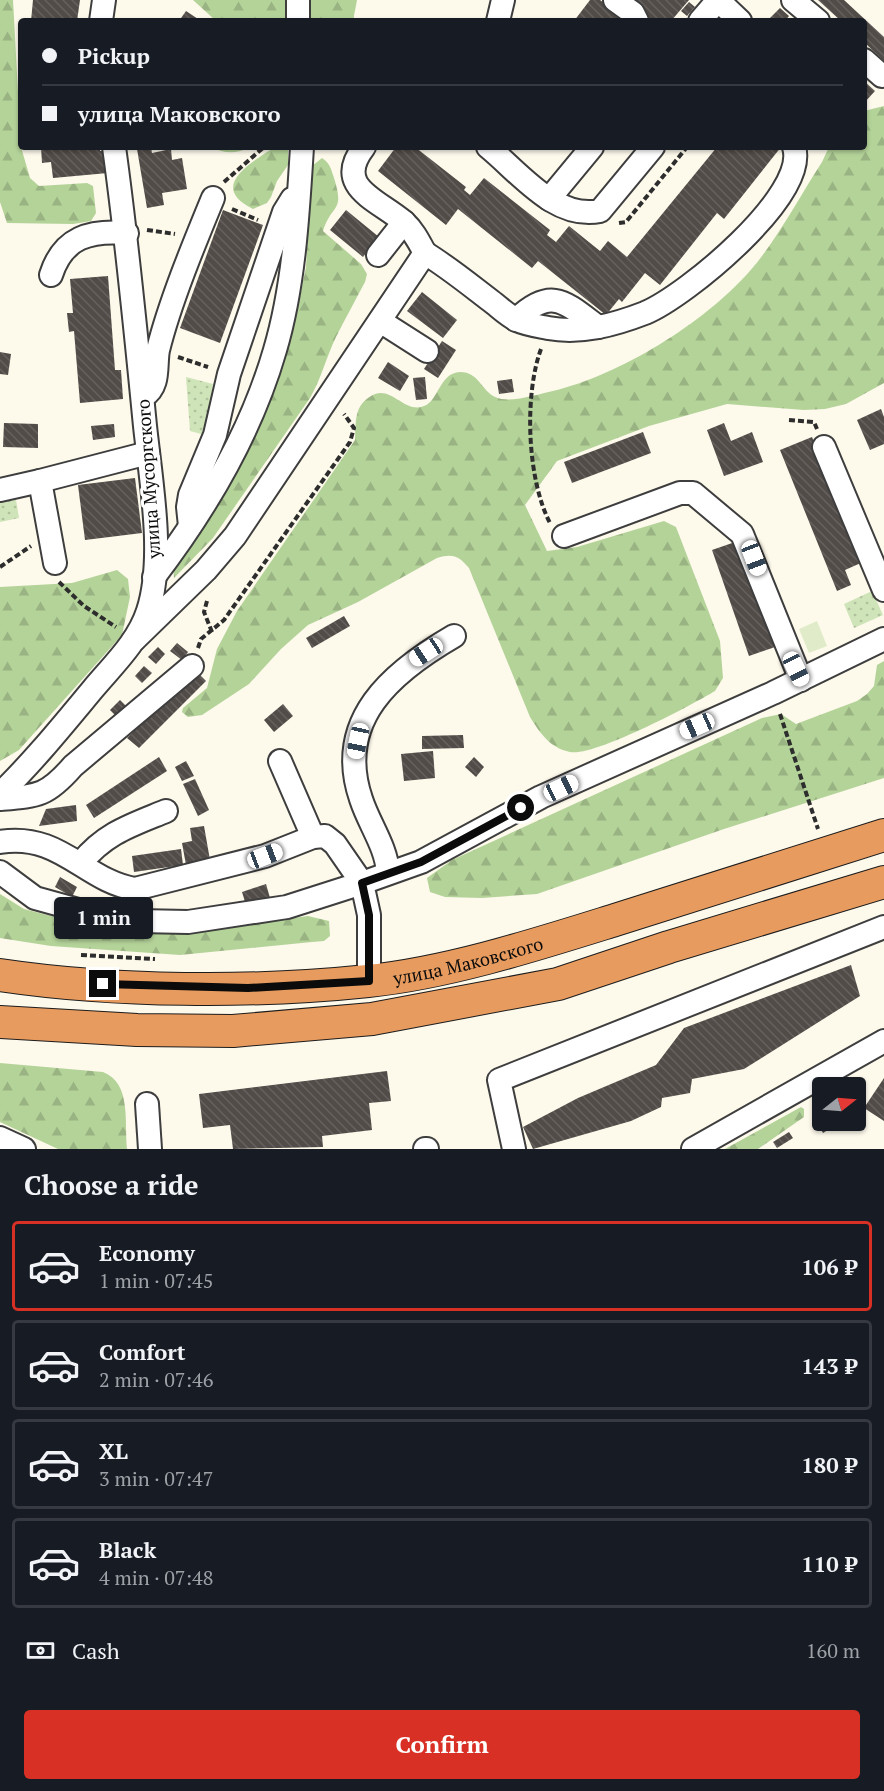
<!DOCTYPE html>
<meta charset="utf-8">
<style>
:root{--surface:#171b24;--page:#242831;--text:#f1f3f6;--muted:#9ea1a6;--line:#363941;--accent:#d93025}
body{margin:0;font-family:"PT Serif",serif;background:var(--page);color:var(--text);height:100vh;display:flex;flex-direction:column;font-size:22px;white-space:nowrap}
*{box-sizing:border-box;margin:0}
p{font-size:20px;color:var(--muted)}
.icon{flex:none;width:33px;height:33px;fill:none;stroke:currentColor;stroke-width:2;stroke-linecap:round;stroke-linejoin:round}
.map{position:relative;height:1149px;overflow:hidden}
.sheet{display:flex;flex-direction:column;background:var(--surface);flex:1}
.sheet>*{flex:none}
.hud{position:absolute;left:18px;top:18px;width:849px;height:132px;border-radius:6px;box-shadow:0 2px 4px #0004;display:grid;align-content:center;height:132px;padding:0 24px;background:var(--surface)}
.needle{width:39px;rotate:73deg}
.controls{position:absolute;left:812px;top:1077px;display:grid;gap:12px}
.controls a{display:grid;place-items:center;width:54px;height:54px;border-radius:6px;background:var(--surface);box-shadow:0 2px 4px #0004;font-size:30px}
.end{position:absolute;width:27px;height:27px;margin:-14px;border:8px solid #0b0b0b;background:#fff;box-shadow:0 0 0 3px #fff}
.from{border-radius:50%}
.bubble{position:absolute;height:42px;border-radius:6px;background:var(--surface);box-shadow:0 2px 4px #0004;font-size:20px;font-weight:600;line-height:42px;text-align:center}
.car{position:absolute;width:18px;height:36px;margin:-18px -9px;border-radius:8px;box-shadow:0 0 4px 2px #0007;background:linear-gradient(#fff 24%,#345 0 40%,#fff 0 76%,#345 0 86%,#fff 0)}
.hud b{display:flex;align-items:center;gap:21px;height:57px;font-size:22px}
.hud b+b{border-top:2px solid var(--line)}
.hud i{width:15px;height:15px;background:var(--text)}
ul{padding:0;list-style:none}
li{display:flex;align-items:center;gap:18px;height:90px;margin:0 12px 9px;padding:0 12px;border:3px solid var(--line);border-radius:6px}
li div{flex:1}
li b{display:block;font-size:22px}
li em{font-style:normal;font-weight:600}
li.current{border-color:var(--accent)}
li>.icon{width:54px;height:54px;stroke-width:1.5}
h2{padding:0 24px;font-size:27px;line-height:72px}
.pay{display:flex;align-items:center;gap:15px;height:66px;padding:0 24px;font-size:22px}
.pay p{margin-inline-start:auto}
.action{display:flex;gap:12px;margin-top:auto;padding:12px 24px}
.action a{flex:1;height:69px;border-radius:6px;background:var(--accent);color:#fff;font-size:24px;font-weight:600;line-height:69px;text-align:center}
.map>svg:first-child{display:block}
.forest{fill:url(#forest-firs)}
.park{fill:url(#park-dots)}
.pitch{fill:#e0ecc9}
.building{fill:url(#building-back-hatch)}
.lines{fill:none;stroke-linecap:round;stroke-linejoin:round}
.minor-casing{stroke:#3e3e3e;stroke-width:26}
.highway-casing{stroke:#1c1c1c;stroke-width:34}
.path{stroke:#2d2d2d;stroke-width:4;stroke-dasharray:6 3;stroke-linecap:butt}
.minor{stroke:#fff;stroke-width:22}
.highway{stroke:#e79b5f;stroke-width:32}
.route{stroke:#0b0b0b;stroke-width:8}
.labels{text-anchor:middle;dominant-baseline:central;stroke-width:6;stroke-linejoin:round;paint-order:stroke}
.street-label{font-size:18px;fill:#0b0b0b;stroke:#fff}
</style>
<div class="map">
<svg width="884" height="1149" viewBox="0 0 884 1149">
<defs>
<pattern id="forest-firs" width="22" height="20" patternUnits="userSpaceOnUse" patternTransform="scale(1.5)"><rect width="22" height="20" fill="#b4d399"/><path d="M5 1l3.5 6h-7zM16 11l3.5 6h-7z" fill="#99b482"/></pattern>
<pattern id="park-dots" width="8" height="8" patternUnits="userSpaceOnUse" patternTransform="scale(1.5)"><rect width="8" height="8" fill="#cfe4b8"/><path d="M2 2h.1M6 6h.1" fill="none" stroke="#b0c29d" stroke-width="1.8" stroke-linecap="round"/></pattern>
<pattern id="building-back-hatch" width="6" height="6" patternUnits="userSpaceOnUse" patternTransform="scale(1.5)"><rect width="6" height="6" fill="#524c48"/><path d="M-1 5l2 2M0 0l6 6M5-1l2 2" fill="none" stroke="#66615e"/></pattern>
</defs>
<rect width="100%" height="100%" fill="#fdf9eb"/>
<g class="forest">
<polygon points="0,0 13,0 21,147 30,178 39,186 87,183 93,186 96,213 91,221 73,224 7,223 0,202"/>
<polygon points="193,0 288,0 290,21 216,21"/>
<polygon points="307,0 357,0 353,21 309,21"/>
<path d="M884 106V383L846 404 825 409 804 410 727 404 649 426 557 461 525 505 547 551 577 547 664 521 676 527 720 641 723 678 715 691C692 705 594 757 570 752 550 748 540 733 530 717L469 568C459 556 453 553 437 558L358 602 308 625 281 649 249 684 202 715 188 717 182 712 183 708 207 688 217 649 237 611 355 440C356 421 354 406 371 396 389 384 403 411 421 407 439 404 438 373 460 372 479 372 481 390 495 397 510 404 538 394 553 391 620 375 704 323 749 272 775 243 800 196 822 162L829 147H864V111Z"/>
<path d="M212 147H250C237 154 224 154 212 147Z"/>
<path d="M275 147 288 148V165L277 181 271 197 267 203 253 209C208 187 250 163 275 147Z"/>
<path d="M322 158C330 163 331 169 334 178 345 213 332 203 323 231L361 264 367 274 365 282C355 301 345 319 336 337 326 358 321 379 310 398L213 538 174 578 173 561 276 380 294 326 306 267 312 166Z"/>
<polygon points="117,570 128,579 130,597 122,635 19,750 0,761 0,587 72,583"/>
<polygon points="884,661 884,778 724,829 537,894 482,898 445,897 430,892 427,878 452,860 762,718 781,714 796,724 857,701 867,694 874,686 877,665"/>
<polygon points="0,894 24,909 90,926 132,930 186,933 308,916 329,921 330,936 324,941 312,942 180,955 51,946 0,938"/>
<path d="M0 1063 103 1072C132 1083 124 1123 127 1149H58L0 1122Z"/>
<polygon points="801,1107 804,1109 804,1117 758,1149 725,1149"/>
</g>
<g class="park">
<polygon points="186,377 213,384 205,435 190,431"/>
<polygon points="16,500 19,518 0,522 0,502"/>
<polygon points="872,591 883,615 854,628 844,604"/>
</g>
<polygon class="pitch" points="817,621 827,646 809,653 799,629"/>
<g class="building">
<polygon points="33,0 80,0 77,21 31,21"/>
<polygon points="590,0 600,0 628,21 574,21"/>
<polygon points="628,0 689,0 671,21 653,21"/>
<polygon points="818,0 844,0 884,37 884,61 864,42 864,21 841,21"/>
<polygon points="689,2 695,7 687,16 681,11"/>
<polygon points="780,8 789,16 785,21 767,21"/>
<polygon points="186,11 201,21 179,21"/>
<polygon points="864,81 875,91 864,103"/>
<polygon points="41,147 100,147 100,151 106,151 108,173 53,178 51,162 42,163"/>
<polygon points="151,147 152,153 171,149 172,160 182,158 187,189 162,193 164,205 147,208 137,149"/>
<polygon points="396,147 415,147 466,187 464,190 470,195 484,178 550,230 547,235 556,242 569,226 600,251 608,241 627,257 717,147 781,147 724,219 717,213 660,285 645,273 622,302 619,299 606,315 538,261 532,268 458,209 446,225 378,171"/>
<polygon points="223,210 263,225 220,343 180,328"/>
<polygon points="346,210 379,237 363,257 330,230"/>
<polygon points="108,276 115,370 121,370 123,399 80,403 74,331 69,332 67,313 73,313 70,279"/>
<polygon points="422,292 457,320 443,338 407,311"/>
<polygon points="442,341 456,350 438,378 424,369"/>
<polygon points="0,352 11,354 8,375 0,374"/>
<polygon points="388,362 409,376 400,391 378,378"/>
<polygon points="425,377 427,399 416,400 413,378"/>
<polygon points="512,379 514,392 499,394 497,381"/>
<polygon points="881,409 884,417 884,444 870,450 857,420"/>
<polygon points="4,423 38,424 38,448 3,447"/>
<polygon points="724,423 731,441 752,432 763,462 724,476 707,430"/>
<polygon points="114,424 115,437 93,440 91,426"/>
<polygon points="643,432 651,453 572,483 564,462"/>
<polygon points="812,437 863,562 845,570 851,585 837,591 780,450"/>
<polygon points="135,478 142,533 85,540 78,485"/>
<polygon points="738,541 775,647 749,656 712,550"/>
<polygon points="344,616 350,626 312,648 306,638"/>
<polygon points="177,643 188,652 182,660 170,651"/>
<polygon points="158,647 165,654 156,664 148,657"/>
<polygon points="144,666 152,673 142,683 135,676"/>
<polygon points="195,670 206,681 139,748 127,738"/>
<polygon points="120,700 127,707 117,717 110,710"/>
<polygon points="283,704 293,716 274,732 264,720"/>
<polygon points="463,735 464,748 422,749 422,736"/>
<polygon points="433,751 435,778 404,781 401,754"/>
<polygon points="159,757 167,771 94,818 86,805"/>
<polygon points="474,757 484,767 476,777 465,767"/>
<polygon points="186,761 194,776 182,781 175,767"/>
<polygon points="195,779 209,810 198,816 183,784"/>
<polygon points="76,805 77,821 39,826 46,809"/>
<polygon points="204,826 210,860 186,865 182,843 192,841 190,828"/>
<polygon points="181,849 183,865 134,872 132,856"/>
<polygon points="60,877 77,887 72,897 55,887"/>
<polygon points="266,884 270,898 246,905 242,892"/>
<polygon points="851,965 860,996 744,1069 692,1079 690,1093 662,1098 661,1107 631,1121 533,1149 523,1127 578,1098 656,1065 684,1028"/>
<polygon points="387,1071 391,1101 369,1103 372,1130 322,1136 323,1147 233,1149 230,1125 203,1128 199,1094"/>
<polygon points="884,1078 884,1121 864,1108"/>
<polygon points="822,1109 822,1120 845,1120 823,1133 812,1114"/>
<polygon points="789,1132 793,1138 777,1148 773,1142"/>
</g>
<g class="lines">
<defs>
<g id="minor">
<polyline points="298,0 298,21"/>
<polyline points="615,0 633,13 637,21"/>
<polyline points="718,0 740,21"/>
<polyline points="793,0 818,21"/>
<polyline points="101,21 104,0"/>
<polyline points="498,21 503,0"/>
<polyline points="700,21 718,0"/>
<polyline points="864,60 882,76"/>
<path d="M364 147C333 187 377 199 404 222 413 230 419 242 425 253"/>
<path d="M488 147C520 173 555 220 600 211L653 147"/>
<polyline points="549,199 592,147"/>
<polyline points="378,255 404,222"/>
<path d="M51 275C63 237 90 230 127 233"/>
<path d="M516 320C551 286 565 302 598 327"/>
<polyline points="380,321 427,351"/>
<path d="M144 396C160 386 155 366 158 350 170 302 194 244 213 198"/>
<polyline points="824,447 884,590"/>
<polyline points="0,490 40,481"/>
<polyline points="190,526 188,507 190,495 215,435 229,374 284,212 292,199"/>
<polyline points="564,536 680,493 693,493 742,534 801,680"/>
<polyline points="55,563 40,481 148,453"/>
<path d="M154 577C206 509 251 433 275 350 294 286 298 213 302 147"/>
<path d="M134 640 206 570 235 536 425 253C448 267 470 285 491 301 499 307 508 316 517 320 525 324 538 326 548 328 581 334 614 325 645 313 686 296 809 195 794 147"/>
<polyline points="280,761 313,837"/>
<path d="M0 794C34 761 63 725 93 689 113 665 138 642 148 611 165 558 151 482 145 426 136 333 127 240 114 147"/>
<path d="M0 799C38 796 47 796 73 766L192 666"/>
<path d="M0 842C60 832 85 881 135 889L265 856 313 837 325 836 335 844 362 883 287 907 188 922 138 921 93 914 35 898 0 872"/>
<path d="M81 863C105 833 132 825 166 811"/>
<path d="M388 872C386 846 369 824 361 799 334 720 392 672 454 636"/>
<polyline points="369,981 369,915 362,883 421,862 541,797 773,693 884,639"/>
<polyline points="147,1104 150,1149"/>
<polyline points="0,1138 24,1149"/>
<polyline points="425,1149 427,1149"/>
<polyline points="514,1149 499,1080 884,927"/>
<polyline points="693,1149 884,1041"/>
</g>
<g id="highway">
<path id="s1" d="M0 975C115 992 253 993 368 981 448 973 538 944 615 920 704 891 794 863 884 835"/>
<polyline points="0,1022 137,1030 233,1031 372,1019 558,984 669,947 884,882"/>
</g>
</defs>
<use href="#minor" class="minor-casing"/>
<use href="#highway" class="highway-casing"/>
<g class="path">
<polyline points="224,182 264,147"/>
<polyline points="232,209 258,220"/>
<polyline points="619,223 626,222 687,147"/>
<polyline points="147,230 175,234"/>
<path d="M541 349C524 395 527 479 550 523"/>
<polyline points="178,357 208,367"/>
<polyline points="789,420 814,422 817,429"/>
<polyline points="0,567 31,546"/>
<polyline points="59,582 84,606 116,627"/>
<polyline points="207,601 204,612 212,632"/>
<polyline points="198,648 201,639 224,620 350,442 354,428 344,414"/>
<polyline points="780,714 818,829"/>
<polyline points="81,955 155,959"/>
</g>
<use href="#minor" class="minor"/>
<use href="#highway" class="highway"/>
</g>
<g class="lines">
<polyline class="route" points="103,984 248,988 369,981 369,915 362,883 421,862 521,808"/>
</g>
<g class="labels">
<g class="street-label">
<text transform="translate(148 479) rotate(-94)">улица Мусоргского</text>
<text stroke="none"><textPath href="#s1" startOffset="471">улица Маковского</textPath></text>
</g>
</g>
</svg>
<div class="controls">
<a><svg class="needle" viewBox="-14 -14 28 28"><path d="M0-13l5 13h-10z" fill="#e53935"/><path d="M0 13l5-13h-10z" fill="#9ea1a6"/></svg></a>
</div>
<i class="end from" style="left:521px;top:808px"></i>
<i class="end" style="left:103px;top:984px"></i>
<div class="bubble" style="left:54px;top:897px;width:99px">1 min</div>
<i class="car" style="left:754px;top:558px;rotate:159deg"></i>
<i class="car" style="left:426px;top:652px;rotate:237deg"></i>
<i class="car" style="left:796px;top:669px;rotate:154deg"></i>
<i class="car" style="left:697px;top:726px;rotate:246deg"></i>
<i class="car" style="left:358px;top:741px;rotate:192deg"></i>
<i class="car" style="left:561px;top:788px;rotate:65deg"></i>
<i class="car" style="left:265px;top:856px;rotate:69deg"></i>
<div class="hud">
<b><i class="from"></i>Pickup</b>
<b><i></i>улица Маковского</b>
</div>
</div>
<section class="sheet">
<h2>Choose a ride</h2>
<ul>
<li class="current"><svg class="icon" aria-label="car" viewBox="0 0 24 24"><path d="M5 17H2v-5l4-1 3-4h7l3 4 3 1v5h-3M9 17h6M6 11h13"/><circle cx="7" cy="17" r="2"/><circle cx="17" cy="17" r="2"/></svg><div><b>Economy</b><p>1 min · 07:45</p></div><em>106 ₽</em></li>
<li><svg class="icon" aria-label="car" viewBox="0 0 24 24"><path d="M5 17H2v-5l4-1 3-4h7l3 4 3 1v5h-3M9 17h6M6 11h13"/><circle cx="7" cy="17" r="2"/><circle cx="17" cy="17" r="2"/></svg><div><b>Comfort</b><p>2 min · 07:46</p></div><em>143 ₽</em></li>
<li><svg class="icon" aria-label="car" viewBox="0 0 24 24"><path d="M5 17H2v-5l4-1 3-4h7l3 4 3 1v5h-3M9 17h6M6 11h13"/><circle cx="7" cy="17" r="2"/><circle cx="17" cy="17" r="2"/></svg><div><b>XL</b><p>3 min · 07:47</p></div><em>180 ₽</em></li>
<li><svg class="icon" aria-label="car" viewBox="0 0 24 24"><path d="M5 17H2v-5l4-1 3-4h7l3 4 3 1v5h-3M9 17h6M6 11h13"/><circle cx="7" cy="17" r="2"/><circle cx="17" cy="17" r="2"/></svg><div><b>Black</b><p>4 min · 07:48</p></div><em>110 ₽</em></li>
</ul>
<div class="pay"><svg class="icon" aria-label="cash" viewBox="0 0 24 24"><path d="M3 7h18v10H3z"/><circle cx="12" cy="12" r="2"/></svg>Cash<p>160 m</p></div>
<div class="action"><a>Confirm</a></div>
</section>
